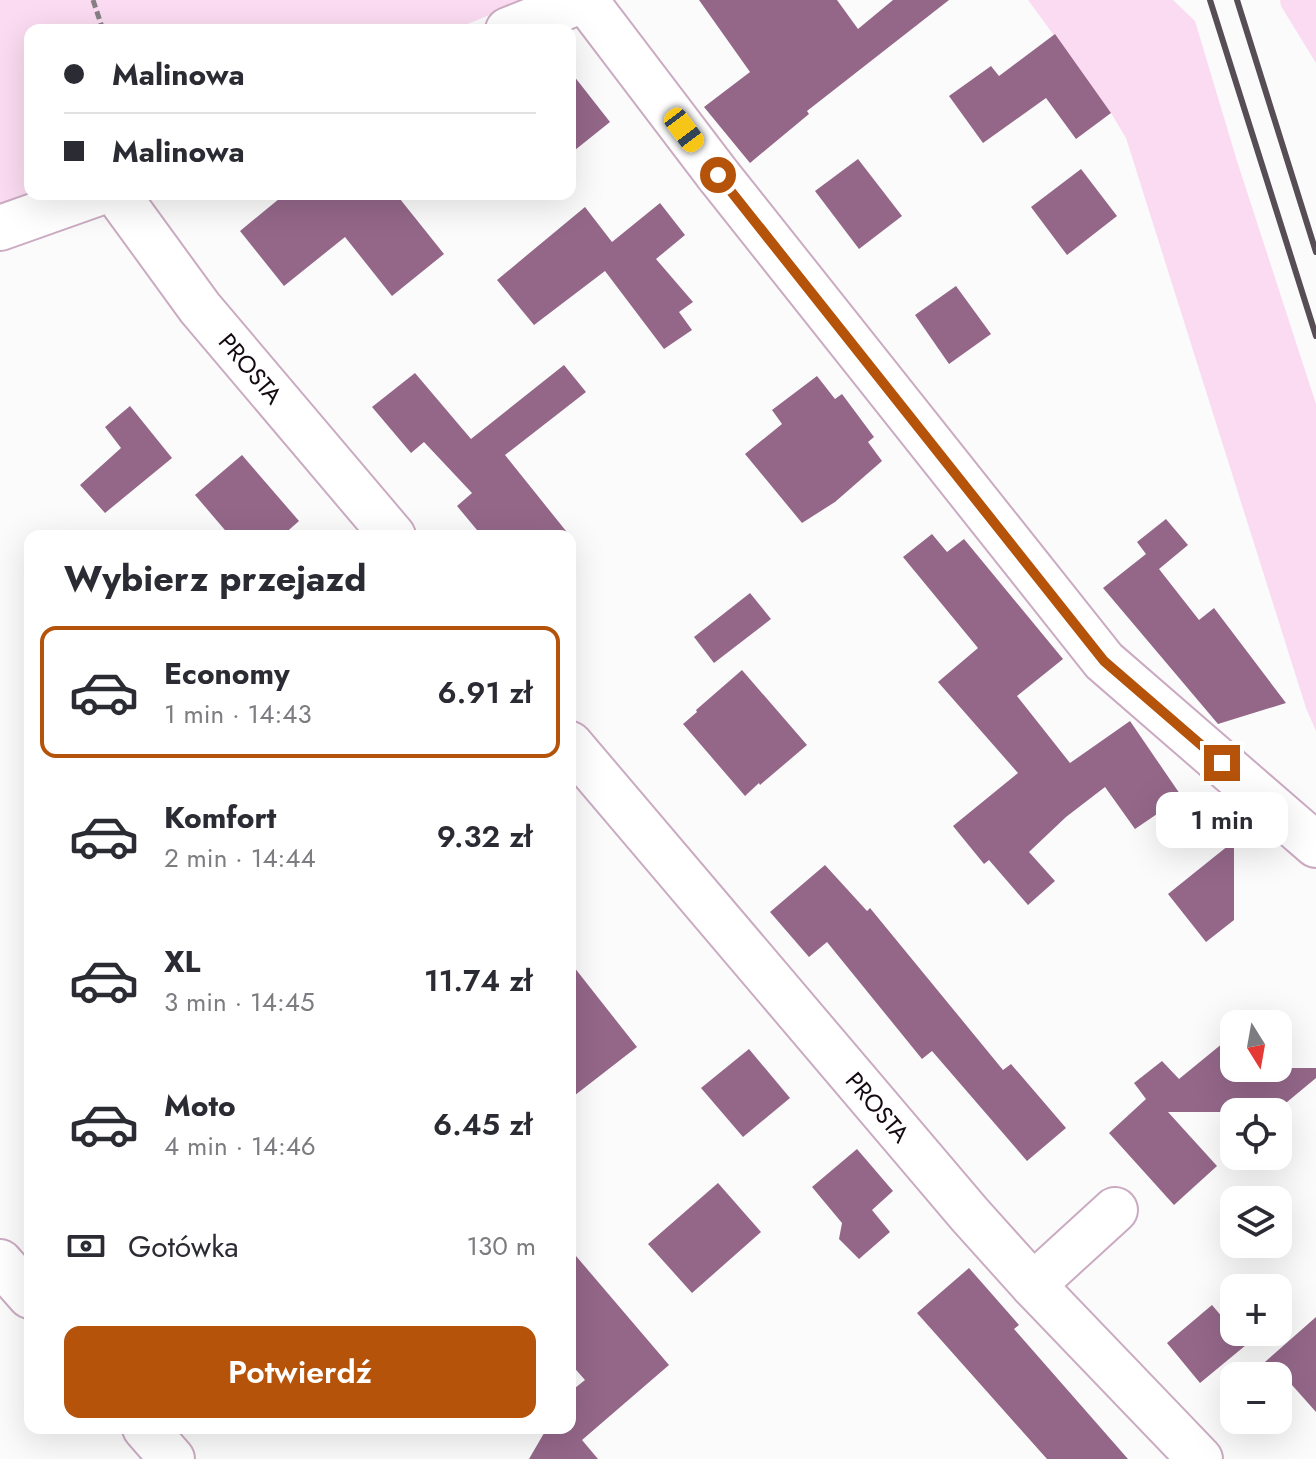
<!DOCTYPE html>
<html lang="pl">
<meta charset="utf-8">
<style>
:root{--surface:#fff;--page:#f2f2f3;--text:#2b2b33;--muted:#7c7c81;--line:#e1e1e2;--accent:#b45309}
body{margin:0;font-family:Jost,sans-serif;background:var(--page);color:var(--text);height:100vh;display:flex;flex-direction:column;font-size:30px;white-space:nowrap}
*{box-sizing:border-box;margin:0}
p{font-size:26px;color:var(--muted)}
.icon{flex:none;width:44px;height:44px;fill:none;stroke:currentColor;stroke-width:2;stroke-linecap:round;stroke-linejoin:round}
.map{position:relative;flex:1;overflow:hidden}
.details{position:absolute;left:24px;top:530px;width:552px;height:904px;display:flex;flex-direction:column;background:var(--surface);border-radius:16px;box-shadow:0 8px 32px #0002}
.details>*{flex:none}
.top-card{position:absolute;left:24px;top:24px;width:552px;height:176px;border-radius:16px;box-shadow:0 8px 32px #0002;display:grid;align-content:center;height:176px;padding:0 40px;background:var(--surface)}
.needle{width:52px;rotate:169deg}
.buttons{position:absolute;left:1220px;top:1010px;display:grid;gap:16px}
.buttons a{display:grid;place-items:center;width:72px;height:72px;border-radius:16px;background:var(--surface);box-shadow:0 8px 32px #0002;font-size:40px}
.end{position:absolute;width:36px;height:36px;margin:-18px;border:10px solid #b45309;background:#fff;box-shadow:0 0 0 4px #fff}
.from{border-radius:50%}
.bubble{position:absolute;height:56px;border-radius:16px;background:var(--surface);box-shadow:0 8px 32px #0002;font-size:26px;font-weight:600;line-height:56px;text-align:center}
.car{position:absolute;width:24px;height:48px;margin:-24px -12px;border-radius:10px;box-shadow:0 0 6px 2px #0007;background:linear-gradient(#f5c518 24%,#345 0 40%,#f5c518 0 76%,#345 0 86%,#f5c518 0)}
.top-card b{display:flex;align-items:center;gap:28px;height:76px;font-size:30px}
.top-card b+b{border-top:2px solid var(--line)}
.top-card i{width:20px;height:20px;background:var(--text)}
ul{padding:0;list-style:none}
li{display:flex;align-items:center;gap:24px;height:132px;margin:0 16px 12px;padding:0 24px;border:4px solid transparent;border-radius:16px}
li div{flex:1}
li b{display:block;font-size:30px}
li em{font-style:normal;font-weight:600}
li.current{border-color:var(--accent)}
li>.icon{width:72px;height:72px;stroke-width:1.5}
h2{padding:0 40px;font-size:36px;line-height:96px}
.pay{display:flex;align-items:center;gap:20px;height:88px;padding:0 40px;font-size:30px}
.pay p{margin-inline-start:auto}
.button{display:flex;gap:16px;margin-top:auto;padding:16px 40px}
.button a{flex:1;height:92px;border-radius:16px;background:var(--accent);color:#fff;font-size:32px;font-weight:600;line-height:92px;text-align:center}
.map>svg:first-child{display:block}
.green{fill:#fadbf1}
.building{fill:#946789}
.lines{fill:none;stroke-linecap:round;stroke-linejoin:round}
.minor-casing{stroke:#cbabc2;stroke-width:48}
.path{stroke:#868084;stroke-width:5;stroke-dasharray:8 4;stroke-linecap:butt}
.minor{stroke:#fff;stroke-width:44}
.rail{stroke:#564e54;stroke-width:6}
.route{stroke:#b45309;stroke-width:10}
.labels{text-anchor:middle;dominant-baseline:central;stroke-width:6;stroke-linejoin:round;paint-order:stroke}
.street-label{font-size:24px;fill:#150a12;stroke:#fff}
</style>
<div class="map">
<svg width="1316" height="1459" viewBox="0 0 1316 1459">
<rect width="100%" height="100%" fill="#fbfbfb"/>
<g class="green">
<polygon points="0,0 526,0 453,30 30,30 30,194 33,194 0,205"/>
<polygon points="1028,0 1173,0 1195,21 1237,161 1316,404 1316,731 1306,708 1126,138 1111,113"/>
<polygon points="1280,0 1316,0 1316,63 1281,6"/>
</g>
<g class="building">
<polygon points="699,0 837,0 858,29 893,0 949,0 807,111 809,114 750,163 704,107 750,72"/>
<polygon points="1055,34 1111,113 1076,139 1046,98 983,143 949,96 991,66 999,76"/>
<polygon points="570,71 610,122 570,154"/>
<polygon points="858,159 902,216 859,249 815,191"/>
<polygon points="1081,169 1117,216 1067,255 1031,207"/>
<polygon points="285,194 396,194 444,254 392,296 345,237 284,286 240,231"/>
<polygon points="660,203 685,235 656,259 693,302 679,312 692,330 664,349 605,271 534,325 497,280 585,207 612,242"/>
<polygon points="956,286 991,334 949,364 915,315"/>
<polygon points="564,365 586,392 505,455 570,536 482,536 457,506 472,493 424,442 411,453 372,407 415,373 471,439"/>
<polygon points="817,376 835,399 842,394 874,437 868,442 882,461 835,502 802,523 745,454 782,424 772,410"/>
<polygon points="130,406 172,458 105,513 80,485 121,448 105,427"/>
<polygon points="242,455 299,521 282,536 230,536 195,495"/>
<polygon points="1166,519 1188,545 1159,569 1199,620 1214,608 1286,703 1218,724 1103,588 1146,554 1137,542"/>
<polygon points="932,534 947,552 964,539 1063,659 1017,696 1070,763 1130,721 1182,797 1135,829 1105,787 1066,817 1029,852 1055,881 1028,905 989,860 984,864 953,826 1018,773 938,682 978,648 903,557"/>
<polygon points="750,593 771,619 714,663 694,637"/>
<polygon points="742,670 807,745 760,785 759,783 745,796 683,724 697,712 696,710"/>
<polygon points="1234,841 1234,920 1206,942 1168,894"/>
<polygon points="825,865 867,911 870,908 1003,1070 1011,1064 1066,1128 1027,1161 932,1051 922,1059 827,942 809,957 770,912"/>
<polygon points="570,962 637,1047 570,1099"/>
<polygon points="1234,1034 1234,1068 1316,1068 1316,1078 1275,1112 1168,1112 1217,1166 1174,1205 1109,1133 1146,1099 1134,1083 1162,1061 1179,1079"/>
<polygon points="749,1049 790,1098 743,1137 701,1088"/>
<polygon points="857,1149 893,1191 872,1210 890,1232 859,1259 839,1239 842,1223 812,1187"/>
<polygon points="718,1183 761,1232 692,1293 648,1244"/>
<polygon points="570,1249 669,1365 582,1440 598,1459 529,1459 547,1428 570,1428 570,1392 585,1380 570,1363"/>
<polygon points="969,1268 1019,1325 1014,1329 1128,1459 1047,1459 917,1313"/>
<polygon points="1212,1305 1246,1345 1200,1383 1167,1343"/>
<polygon points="1316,1317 1316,1412 1284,1376 1249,1376"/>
</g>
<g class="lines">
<defs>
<g id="minor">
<polyline points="585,0 718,175 1104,661 1316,845"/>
<polyline points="508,30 583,0"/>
<path id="s1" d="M117 194 200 308 393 536"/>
<polyline points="0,228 96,194"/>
<path id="s2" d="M570 744 970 1215 1033 1285 1200 1459"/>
<polyline points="0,1262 30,1296"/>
<polyline points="1033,1285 1115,1210"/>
<polyline points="145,1428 172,1459"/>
</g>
</defs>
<use href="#minor" class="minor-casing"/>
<polyline class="path" points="93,0 103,30"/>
<use href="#minor" class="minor"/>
<g class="rail">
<polyline points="1210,0 1316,336"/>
<polyline points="1237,0 1316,252"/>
</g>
</g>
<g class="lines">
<polyline class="route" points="718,175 1104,661 1222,763"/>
</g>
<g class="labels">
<g class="street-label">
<text stroke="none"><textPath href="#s1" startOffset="220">PROSTA</textPath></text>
<text stroke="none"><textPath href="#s2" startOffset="476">PROSTA</textPath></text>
</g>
</g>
</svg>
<div class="buttons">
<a><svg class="needle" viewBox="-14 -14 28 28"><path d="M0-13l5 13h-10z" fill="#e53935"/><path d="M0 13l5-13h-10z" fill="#7c7c81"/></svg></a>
<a><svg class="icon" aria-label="locate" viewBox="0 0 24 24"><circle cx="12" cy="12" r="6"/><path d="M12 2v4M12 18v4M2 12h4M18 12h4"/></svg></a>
<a><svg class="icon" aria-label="layers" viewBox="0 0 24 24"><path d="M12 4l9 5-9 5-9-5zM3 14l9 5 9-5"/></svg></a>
<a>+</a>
<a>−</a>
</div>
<i class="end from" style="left:718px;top:175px"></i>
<i class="end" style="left:1222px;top:763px"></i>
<div class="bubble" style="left:1156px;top:792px;width:132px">1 min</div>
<i class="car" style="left:684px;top:130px;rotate:143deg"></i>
<div class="top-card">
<b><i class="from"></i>Malinowa</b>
<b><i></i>Malinowa</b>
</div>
<section class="details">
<h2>Wybierz przejazd</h2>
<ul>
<li class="current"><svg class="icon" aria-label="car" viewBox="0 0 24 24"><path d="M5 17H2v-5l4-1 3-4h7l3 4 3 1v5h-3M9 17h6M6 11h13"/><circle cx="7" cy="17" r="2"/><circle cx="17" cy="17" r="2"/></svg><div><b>Economy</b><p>1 min · 14:43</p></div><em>6.91 zł</em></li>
<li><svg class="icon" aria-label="car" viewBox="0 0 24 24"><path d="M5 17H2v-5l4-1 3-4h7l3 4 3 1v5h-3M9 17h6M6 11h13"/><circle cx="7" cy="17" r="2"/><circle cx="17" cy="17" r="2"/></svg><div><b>Komfort</b><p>2 min · 14:44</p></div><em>9.32 zł</em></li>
<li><svg class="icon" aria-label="car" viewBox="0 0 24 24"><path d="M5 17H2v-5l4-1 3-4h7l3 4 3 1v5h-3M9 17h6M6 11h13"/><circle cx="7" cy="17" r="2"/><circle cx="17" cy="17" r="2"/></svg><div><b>XL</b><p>3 min · 14:45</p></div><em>11.74 zł</em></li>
<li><svg class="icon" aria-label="car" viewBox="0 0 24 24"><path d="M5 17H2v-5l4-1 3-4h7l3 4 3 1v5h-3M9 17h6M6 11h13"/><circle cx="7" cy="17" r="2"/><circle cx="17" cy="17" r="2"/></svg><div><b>Moto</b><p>4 min · 14:46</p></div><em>6.45 zł</em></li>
</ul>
<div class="pay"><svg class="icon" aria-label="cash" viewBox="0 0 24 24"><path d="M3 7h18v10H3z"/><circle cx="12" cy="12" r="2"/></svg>Gotówka<p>130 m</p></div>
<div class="button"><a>Potwierdź</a></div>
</section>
</div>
